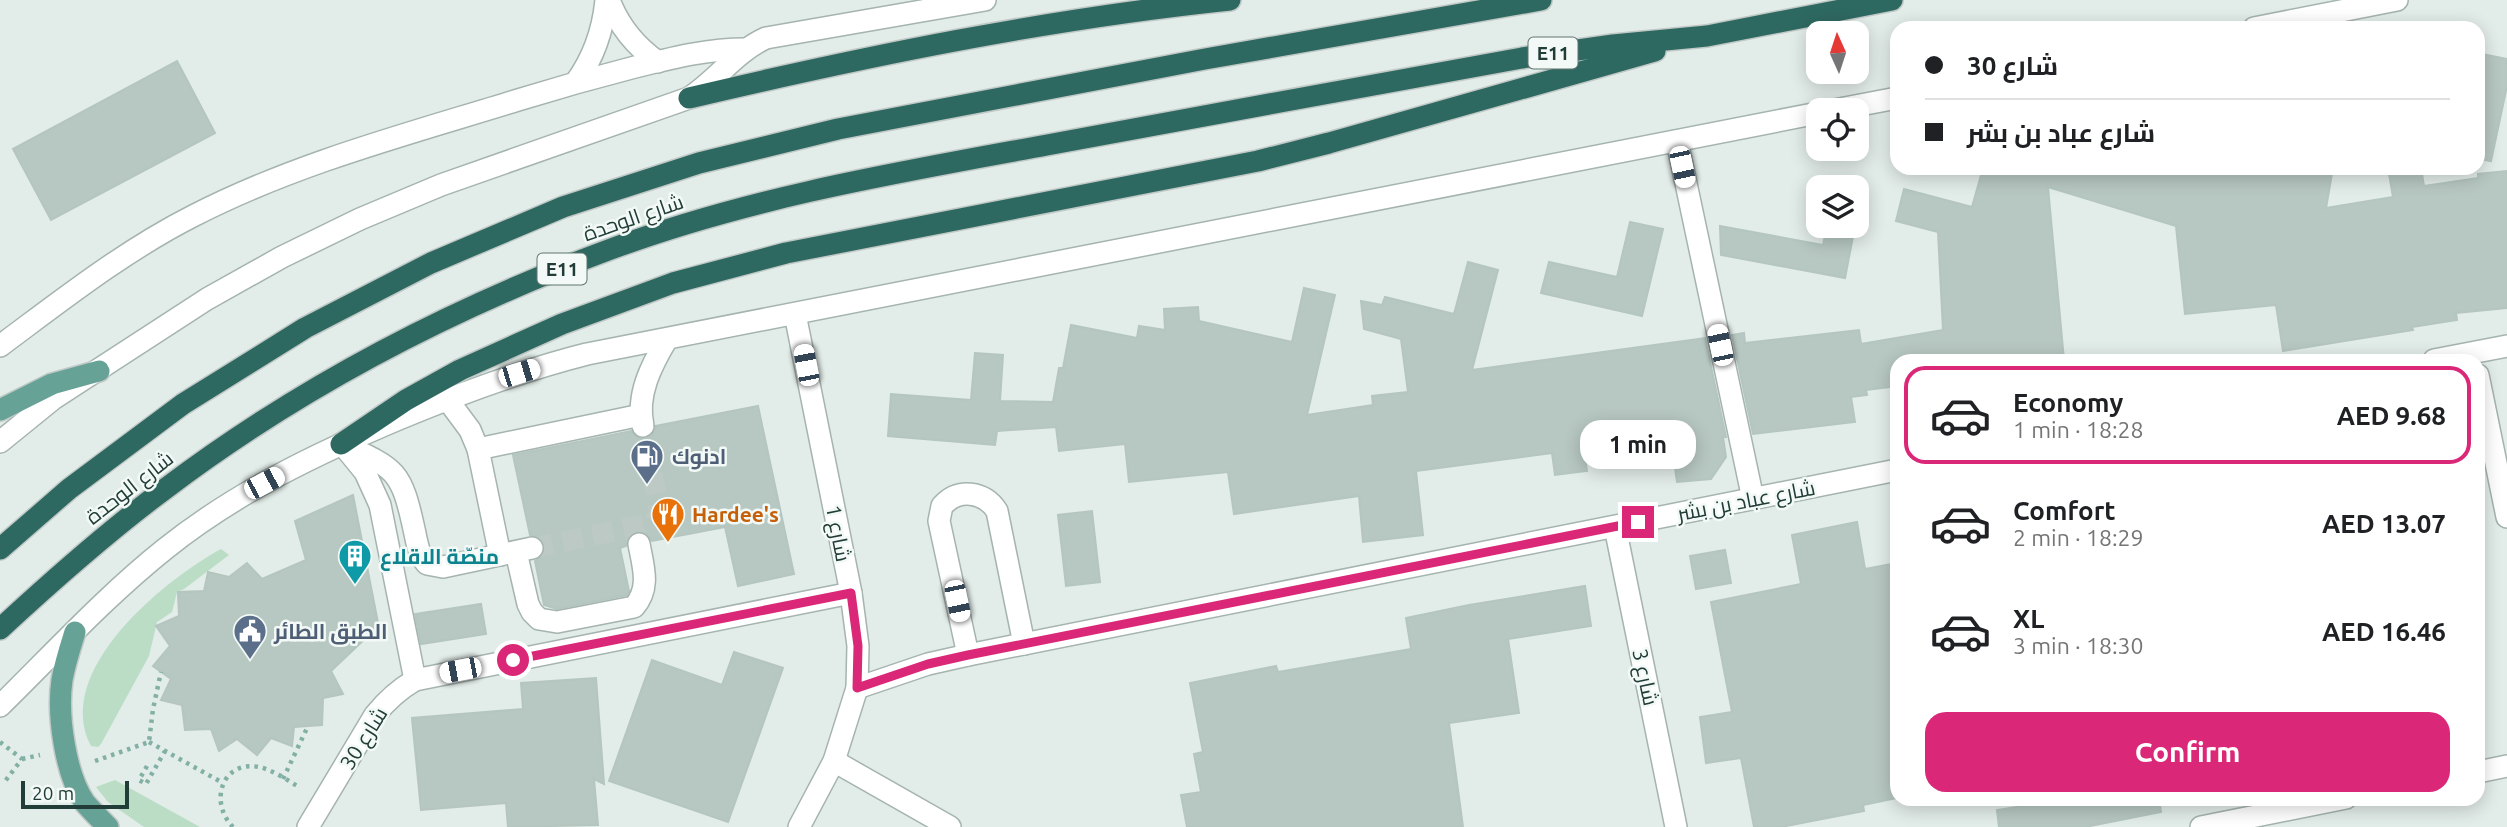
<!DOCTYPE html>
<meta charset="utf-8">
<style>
:root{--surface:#fff;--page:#f2f2f2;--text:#202124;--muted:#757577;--line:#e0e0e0;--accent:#db2777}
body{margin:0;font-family:Ubuntu,Cairo,sans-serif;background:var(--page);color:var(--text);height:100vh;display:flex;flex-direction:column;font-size:26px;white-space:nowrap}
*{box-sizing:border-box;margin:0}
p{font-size:23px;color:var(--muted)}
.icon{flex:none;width:38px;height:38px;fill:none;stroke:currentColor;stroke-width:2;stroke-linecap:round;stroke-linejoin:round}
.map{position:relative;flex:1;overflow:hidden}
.drawer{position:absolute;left:1890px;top:354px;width:595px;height:452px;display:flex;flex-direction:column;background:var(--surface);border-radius:21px;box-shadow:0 4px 18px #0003}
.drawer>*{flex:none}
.hud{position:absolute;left:1890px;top:21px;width:595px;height:154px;border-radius:21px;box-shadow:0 4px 18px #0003;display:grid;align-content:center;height:154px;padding:0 35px;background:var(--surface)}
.needle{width:46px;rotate:357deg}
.tools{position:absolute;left:1806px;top:21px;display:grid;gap:14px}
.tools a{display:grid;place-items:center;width:63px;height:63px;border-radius:14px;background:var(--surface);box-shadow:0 4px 18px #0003;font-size:35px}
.scale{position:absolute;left:21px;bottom:18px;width:108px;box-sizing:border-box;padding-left:7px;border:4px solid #223d37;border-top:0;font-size:19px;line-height:24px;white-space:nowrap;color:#223d37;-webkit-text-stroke:5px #f2f9f6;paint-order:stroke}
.end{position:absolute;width:32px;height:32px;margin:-16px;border:9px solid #db2777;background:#fff;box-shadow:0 0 0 4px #fff}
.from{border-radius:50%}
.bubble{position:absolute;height:49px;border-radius:21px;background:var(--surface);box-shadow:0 4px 18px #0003;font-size:23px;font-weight:600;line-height:49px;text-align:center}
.car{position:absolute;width:21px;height:42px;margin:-21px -10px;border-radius:9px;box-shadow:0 0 5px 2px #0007;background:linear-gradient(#fff 24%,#345 0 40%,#fff 0 76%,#345 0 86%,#fff 0)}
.hud b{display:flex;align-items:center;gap:24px;height:66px;font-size:26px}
.hud b+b{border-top:2px solid var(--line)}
.hud i{width:18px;height:18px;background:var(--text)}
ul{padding:12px 0 0;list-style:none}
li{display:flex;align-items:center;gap:21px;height:98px;margin:0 14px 10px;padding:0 21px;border:4px solid transparent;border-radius:21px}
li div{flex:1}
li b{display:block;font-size:26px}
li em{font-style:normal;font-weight:600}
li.current{border-color:var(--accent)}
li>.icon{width:63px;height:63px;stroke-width:1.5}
.button{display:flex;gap:14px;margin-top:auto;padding:14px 35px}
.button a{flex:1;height:80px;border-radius:21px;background:var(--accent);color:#fff;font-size:28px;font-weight:600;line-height:80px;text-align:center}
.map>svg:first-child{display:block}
.green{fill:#bbddc6}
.building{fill:#b7c7c1;stroke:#b4c6bf;stroke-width:2}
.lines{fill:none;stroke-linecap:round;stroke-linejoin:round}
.minor-tunnel{stroke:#bcc9c5;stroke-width:21;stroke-dasharray:21 10;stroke-linecap:butt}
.minor-casing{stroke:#a5b4af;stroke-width:24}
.major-casing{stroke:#c1c9c7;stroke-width:24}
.highway-casing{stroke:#c1c9c7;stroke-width:24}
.path{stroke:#82b0a4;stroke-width:4.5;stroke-dasharray:3.5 5;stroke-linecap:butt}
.minor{stroke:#fff;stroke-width:21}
.major{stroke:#66a296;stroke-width:21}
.highway{stroke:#2e6961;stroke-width:21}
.route{stroke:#db2777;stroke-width:9}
.labels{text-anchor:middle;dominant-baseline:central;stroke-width:5;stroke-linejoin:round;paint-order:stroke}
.shield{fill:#f2f9f6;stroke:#607570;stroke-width:2}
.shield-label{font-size:19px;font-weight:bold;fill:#223d37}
.street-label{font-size:21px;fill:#223d37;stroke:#f2f9f6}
.service-label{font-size:21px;font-weight:bold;fill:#4e5e75;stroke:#f2f9f6;text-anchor:start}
.food-label{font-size:21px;font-weight:bold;fill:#c56008;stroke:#f2f9f6;text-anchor:start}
.culture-label{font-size:21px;font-weight:bold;fill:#0d838f;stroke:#f2f9f6;text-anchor:start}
</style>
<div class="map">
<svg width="2507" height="827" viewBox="0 0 2507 827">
<rect width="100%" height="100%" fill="#e2ece8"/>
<g class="green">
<path d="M221 549 229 555 184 589 177 592 172 612 157 622 149 656 101 744 98 747 91 746C52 671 164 580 221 549Z"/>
<polygon points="115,780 200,827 144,827 108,802 96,787"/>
</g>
<g class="building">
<polygon points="2482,54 2507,59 2507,86 2491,161 2478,159 2478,71"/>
<polygon points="177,61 215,133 51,220 13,149"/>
<polygon points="1983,168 2333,168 2326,208 2393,197 2388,168 2421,168 2424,186 2478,178 2478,174 2507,171 2507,308 2456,313 2457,320 2412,327 2413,330 2283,351 2276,305 2185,314 2176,226 2048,187 2064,360 1897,360 1897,386 1866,390 1867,395 1851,397 1855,422 1753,434 1732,335 1744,333 1745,343 1859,330 1861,344 1943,330 1938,232 1896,221 1904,189 1972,207"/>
<polygon points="1630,222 1663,229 1642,316 1541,293 1549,262 1617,277"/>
<polygon points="1720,226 1823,245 1827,226 1855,226 1845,278 1721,255"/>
<polygon points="1468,262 1498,270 1472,370 1705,338 1726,437 1723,437 1726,457 1711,479 1677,482 1670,434 1583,445 1587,471 1555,475 1552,453 1416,471 1423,535 1363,542 1359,496 1234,514 1228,472 1129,482 1125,444 1059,451 1056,427 997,431 995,445 888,436 891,394 971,400 975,353 1003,355 1000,401 1053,402 1059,368 1063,368 1071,325 1137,338 1139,326 1165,330 1164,309 1198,307 1199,321 1292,342 1304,288 1335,295 1307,415 1373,405 1372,396 1408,392 1401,339 1364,329 1361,301 1382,305 1385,297 1454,314"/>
<polygon points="758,406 794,574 738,586 725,527 652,541 648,535 637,531 630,535 626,546 620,548 629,591 627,595 557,609 544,605 535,561 541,557 545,546 541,539 530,535 513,455 631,431 638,438 646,439 652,436 656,426"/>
<polygon points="353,495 380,633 369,635 331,671 343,694 323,698 322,725 294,727 292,746 271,738 257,755 237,739 219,751 211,729 185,730 182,705 161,700 171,679 153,666 170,646 156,626 179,616 178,592 204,591 208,572 229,577 247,563 262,579 306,560 295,521"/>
<polygon points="1092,511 1100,582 1066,586 1058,515"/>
<polygon points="1857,522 1865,569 1897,563 1897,798 1863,805 1864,811 1781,827 1754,827 1741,758 1706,763 1700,717 1732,712 1711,602 1801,584 1792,535"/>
<polygon points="1725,550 1731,583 1696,589 1690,556"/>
<polygon points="1585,586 1591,626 1508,639 1519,713 1449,723 1463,827 1187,827 1181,795 1201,792 1194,754 1203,752 1190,683 1276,666 1278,672 1411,649 1406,618 1469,605"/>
<polygon points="481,604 486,634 421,644 415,614"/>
<polygon points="734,652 783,668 728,822 609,781 652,660 722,685"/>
<polygon points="596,678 604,784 594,779 598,825 508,827 506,803 421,810 412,718 523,709 521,683"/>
<polygon points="2076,798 2159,798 2161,812 2085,827 1999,827 1997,810"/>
</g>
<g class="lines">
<polyline class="minor-tunnel" points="532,548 653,523 659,515 659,509 644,428"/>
<defs>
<g id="minor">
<path d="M609 0C619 26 635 46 658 62"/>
<polyline points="2254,28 2397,0"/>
<path d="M576 82C594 57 603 31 606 0"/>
<polyline points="1834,110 1897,98"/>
<polyline points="1677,141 1753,499"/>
<polyline points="795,314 851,593 858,646 857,688 834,761 799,827"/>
<path d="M0 346C62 300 124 251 193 216 296 163 408 134 518 100 557 88 596 77 635 67 672 58 706 49 745 49"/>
<polyline points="2434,360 2507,346"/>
<polyline points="2478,375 2507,517"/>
<polyline points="447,399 470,430 478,449 500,555"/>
<path d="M643 426C636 395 651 366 667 339"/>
<path d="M0 442 53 399 207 299 282 257 360 219 441 185 689 98C717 80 735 52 766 38L985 0"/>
<path d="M341 444C395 468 401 469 414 529 417 542 418 554 427 564L443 567 532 548"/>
<polyline points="478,449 641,415"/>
<polyline points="347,450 365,472 380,505 415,680"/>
<polyline points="1615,527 1676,827"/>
<path d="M516 552 528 604 532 612 539 619 557 622 634 607C651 588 643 566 639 544"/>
<path d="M968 655 939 521 942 506C958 488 984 491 997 511L1024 644"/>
<polyline points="857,688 928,664 968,655 1897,470"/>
<path d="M0 706C54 653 106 596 165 549 236 492 318 453 401 418 462 393 523 370 587 354L1818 113"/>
<polyline points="834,761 950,827"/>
<polyline points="2478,772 2507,766"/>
<path d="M308 827 375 715C387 700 398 690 415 680L851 593"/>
<polyline points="2201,827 2346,798"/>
</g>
<g id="major">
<polyline points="0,410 52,384 99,371"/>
<path d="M75 632C70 648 65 663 62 680 57 714 65 774 85 803 92 811 100 819 108 827"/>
</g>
<g id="highway">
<path d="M689 98C867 56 1047 19 1230 0"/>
<polyline points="341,444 406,400 460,370 562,324 673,283 786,253 1258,161 1329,143 1655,51"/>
<polyline points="0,549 69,489 183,404 305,328 431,263 563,207 699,163 838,129 1205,59 1541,0"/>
<path d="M0 629C53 580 107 532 165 489 300 387 452 308 611 249 751 197 900 172 1047 145 1205 116 1364 86 1522 58L1613 45 1707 36 1892 0"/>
</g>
</defs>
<use href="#minor" class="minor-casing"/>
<use href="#major" class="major-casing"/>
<use href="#highway" class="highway-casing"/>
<g class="path">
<polyline points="0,742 22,759 3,784"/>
<polyline points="149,742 223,783"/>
<polyline points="22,759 40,755"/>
<polyline points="95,761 149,742 153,709 161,672"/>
<polyline points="147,766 139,780 146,784 165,751"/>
<polyline points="283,779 308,726"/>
<path d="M233 827C209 803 221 760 259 767 273 770 287 780 299 787"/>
</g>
<use href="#minor" class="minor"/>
<use href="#major" class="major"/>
<use href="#highway" class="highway"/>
</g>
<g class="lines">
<polyline class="route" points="513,660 851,593 858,646 857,688 928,664 968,655 1638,522"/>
</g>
<defs>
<symbol id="fuel-pin" viewBox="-11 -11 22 30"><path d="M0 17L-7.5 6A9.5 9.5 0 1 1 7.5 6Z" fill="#5c6f8a" stroke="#f2f9f6"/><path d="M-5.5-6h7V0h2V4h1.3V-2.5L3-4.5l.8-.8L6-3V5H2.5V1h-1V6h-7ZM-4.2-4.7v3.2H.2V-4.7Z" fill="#fff"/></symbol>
<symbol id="restaurant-pin" viewBox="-11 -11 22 30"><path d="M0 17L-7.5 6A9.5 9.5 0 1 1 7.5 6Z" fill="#e8710a" stroke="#f2f9f6"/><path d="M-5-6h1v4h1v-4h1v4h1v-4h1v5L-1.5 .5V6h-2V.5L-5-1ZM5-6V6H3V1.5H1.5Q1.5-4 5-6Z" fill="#fff"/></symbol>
<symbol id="building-pin" viewBox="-11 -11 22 30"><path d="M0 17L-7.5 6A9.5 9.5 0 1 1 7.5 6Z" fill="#0f9aa8" stroke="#f2f9f6"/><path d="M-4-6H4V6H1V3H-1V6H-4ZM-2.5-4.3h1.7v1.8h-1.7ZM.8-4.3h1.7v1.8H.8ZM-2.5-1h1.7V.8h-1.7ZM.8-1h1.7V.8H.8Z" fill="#fff"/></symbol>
<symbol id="civic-pin" viewBox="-11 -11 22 30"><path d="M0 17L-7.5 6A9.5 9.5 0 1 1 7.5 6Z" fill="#5c6f8a" stroke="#f2f9f6"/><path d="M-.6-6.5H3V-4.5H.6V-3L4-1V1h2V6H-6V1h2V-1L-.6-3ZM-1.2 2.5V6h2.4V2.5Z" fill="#fff"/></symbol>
</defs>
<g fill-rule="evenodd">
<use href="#fuel-pin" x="628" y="437" width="38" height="52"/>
<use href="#restaurant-pin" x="649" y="495" width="38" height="52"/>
<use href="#building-pin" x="336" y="537" width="38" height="52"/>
<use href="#civic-pin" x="231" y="612" width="38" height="52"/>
</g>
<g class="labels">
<g class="shield">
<rect x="1528.5" y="37.5" width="49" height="31" rx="5"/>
<rect x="537.5" y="253.5" width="49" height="31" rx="5"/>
</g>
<g class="shield-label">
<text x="1553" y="53">E11</text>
<text x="562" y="269">E11</text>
</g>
<g class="street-label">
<text transform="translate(633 217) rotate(-19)">شارع الوحدة</text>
<text transform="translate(129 487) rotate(-38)">شارع الوحدة</text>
<text transform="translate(1746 500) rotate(-11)">شارع عباد بن بشر</text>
<text transform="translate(839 533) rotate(79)">شارع 1</text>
<text transform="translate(1646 677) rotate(78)">شارع 3</text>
<text transform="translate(363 738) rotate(-58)">شارع 30</text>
</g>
<g class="service-label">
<text x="672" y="456">ادنوك</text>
<text x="274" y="631">الطبق الطائر</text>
</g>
<g class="food-label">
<text x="692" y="514">Hardee's</text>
</g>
<g class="culture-label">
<text x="380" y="556">منصّة الاقلاع</text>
</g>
</g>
</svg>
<div class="tools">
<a><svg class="needle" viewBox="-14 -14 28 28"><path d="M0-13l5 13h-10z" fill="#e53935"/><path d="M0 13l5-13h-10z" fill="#757577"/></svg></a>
<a><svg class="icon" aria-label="locate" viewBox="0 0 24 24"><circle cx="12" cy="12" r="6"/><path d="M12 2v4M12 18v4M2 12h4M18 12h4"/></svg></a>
<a><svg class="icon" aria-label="layers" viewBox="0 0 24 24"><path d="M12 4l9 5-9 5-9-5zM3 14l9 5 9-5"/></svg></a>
</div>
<div class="scale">20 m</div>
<i class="end from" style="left:513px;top:660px"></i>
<i class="end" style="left:1638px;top:522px"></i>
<div class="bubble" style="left:1580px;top:420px;width:116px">1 min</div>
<i class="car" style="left:1682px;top:167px;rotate:168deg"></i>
<i class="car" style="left:1720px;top:345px;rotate:348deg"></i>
<i class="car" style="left:806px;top:365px;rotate:349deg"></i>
<i class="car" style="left:519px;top:373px;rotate:73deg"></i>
<i class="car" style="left:264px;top:483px;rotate:62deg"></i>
<i class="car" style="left:957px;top:601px;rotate:168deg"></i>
<i class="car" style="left:460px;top:670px;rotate:259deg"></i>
<div class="hud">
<b><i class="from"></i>شارع 30</b>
<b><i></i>شارع عباد بن بشر</b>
</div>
<section class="drawer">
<ul>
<li class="current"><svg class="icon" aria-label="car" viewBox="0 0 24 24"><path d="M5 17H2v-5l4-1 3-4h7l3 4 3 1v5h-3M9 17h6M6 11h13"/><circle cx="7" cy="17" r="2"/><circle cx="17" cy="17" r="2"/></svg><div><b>Economy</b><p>1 min · 18:28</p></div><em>AED 9.68</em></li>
<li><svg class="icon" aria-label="car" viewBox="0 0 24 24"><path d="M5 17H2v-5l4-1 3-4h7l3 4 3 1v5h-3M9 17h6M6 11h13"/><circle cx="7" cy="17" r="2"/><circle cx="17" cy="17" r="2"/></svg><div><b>Comfort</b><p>2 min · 18:29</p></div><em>AED 13.07</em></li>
<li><svg class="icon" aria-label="car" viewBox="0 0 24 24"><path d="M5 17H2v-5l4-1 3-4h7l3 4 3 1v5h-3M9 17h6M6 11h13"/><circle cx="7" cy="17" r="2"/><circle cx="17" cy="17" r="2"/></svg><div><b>XL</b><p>3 min · 18:30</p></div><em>AED 16.46</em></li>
</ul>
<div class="button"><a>Confirm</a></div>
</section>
</div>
